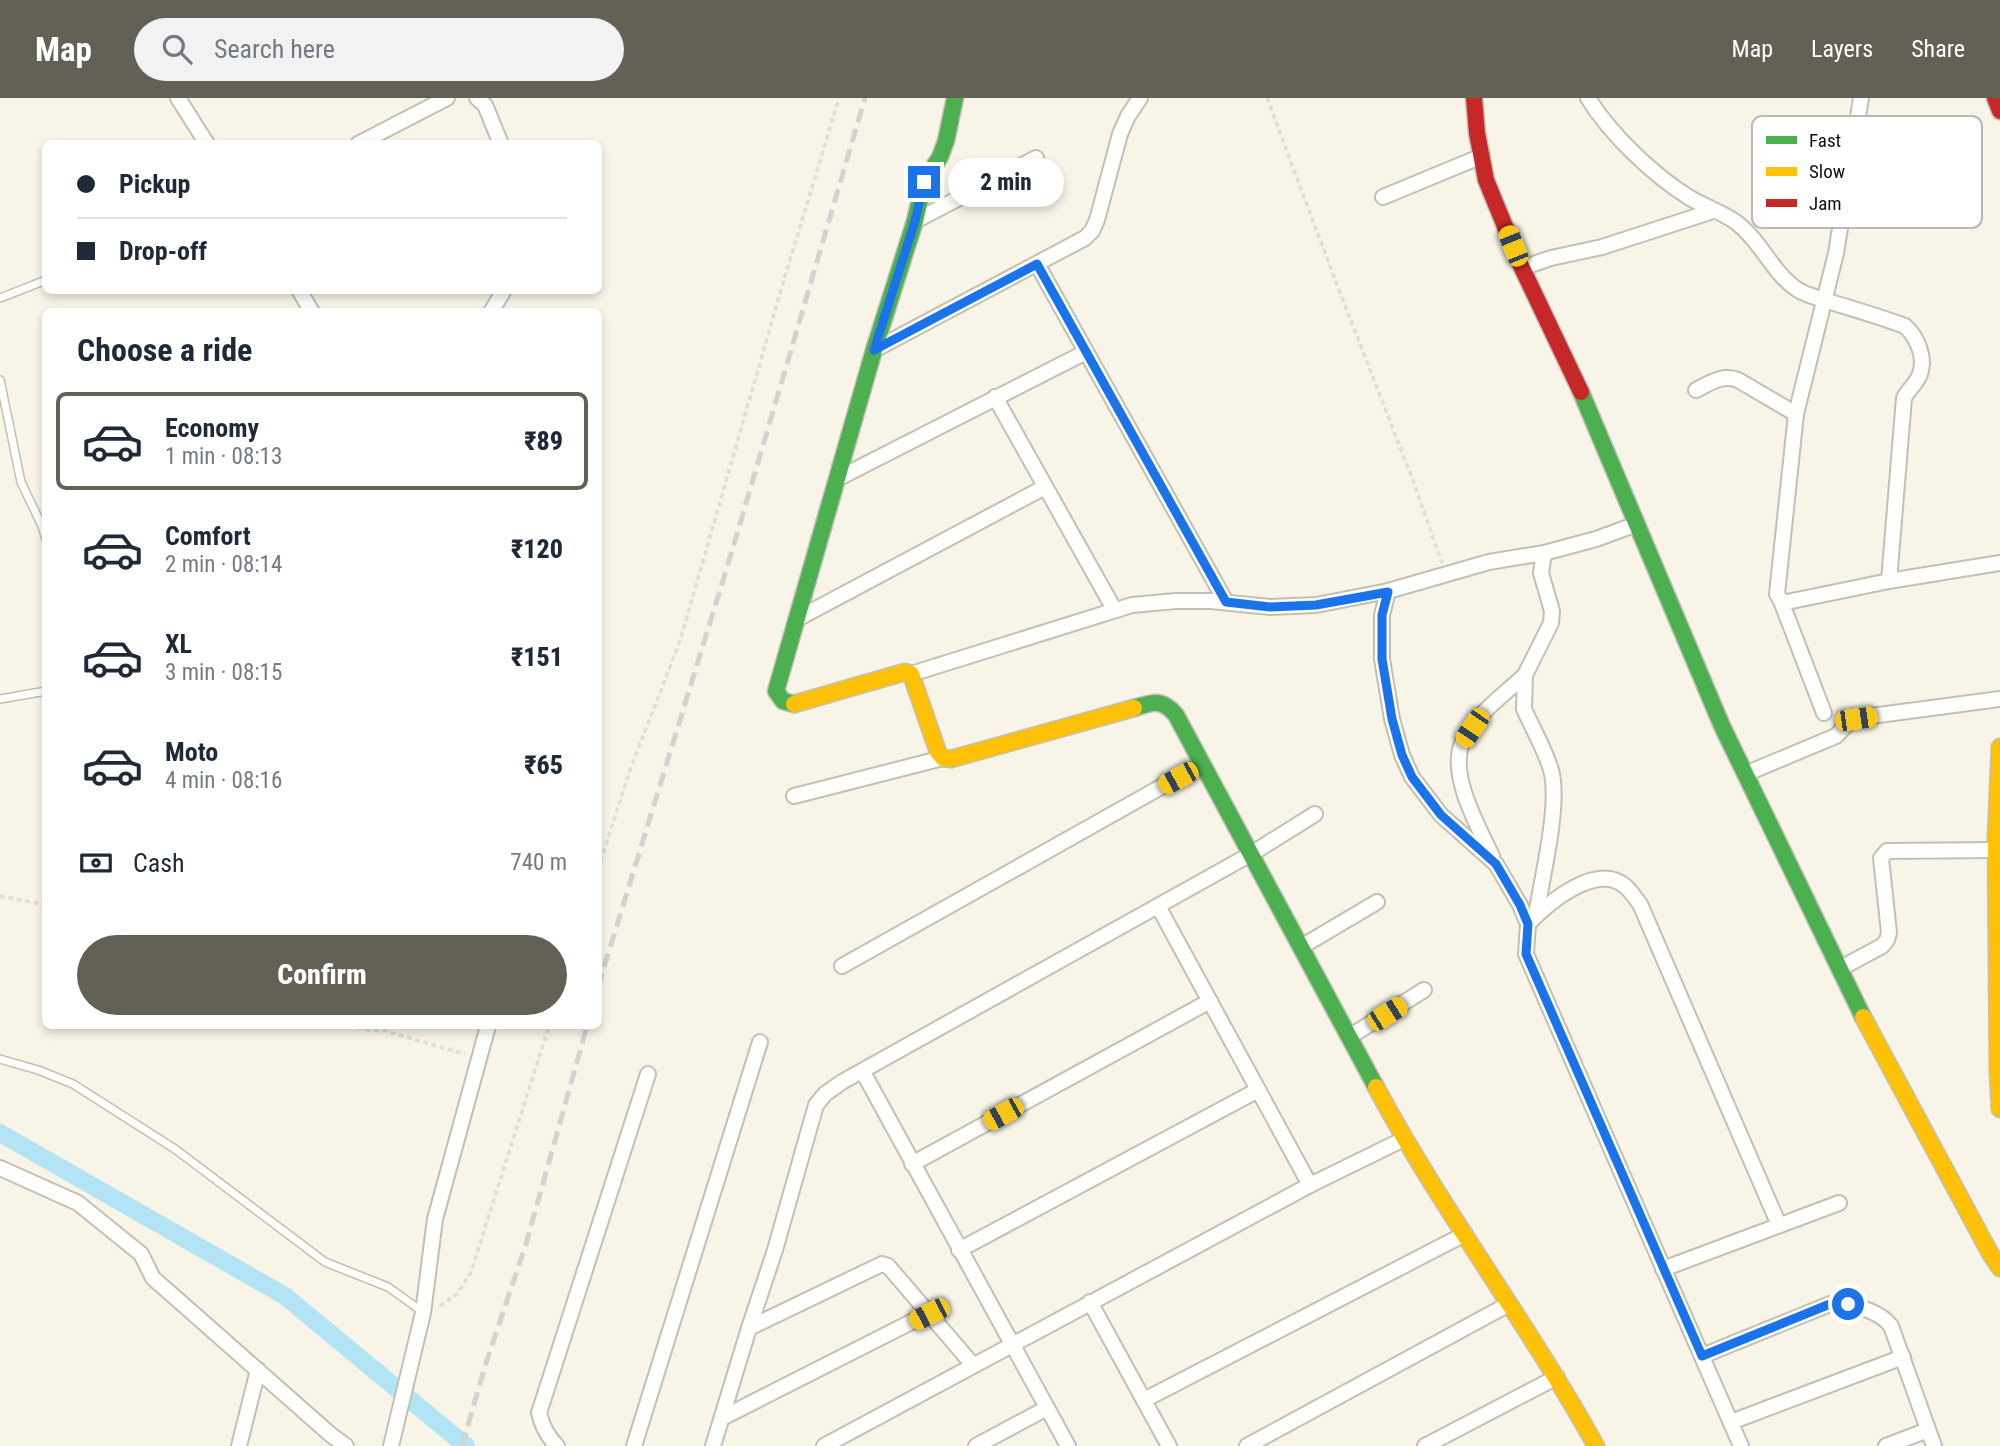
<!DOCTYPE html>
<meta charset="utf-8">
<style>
:root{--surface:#fff;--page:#f2f2f3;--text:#1f2937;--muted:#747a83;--line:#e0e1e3;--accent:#636156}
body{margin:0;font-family:"Roboto Condensed",sans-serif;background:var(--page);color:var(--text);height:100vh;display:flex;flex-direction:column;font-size:26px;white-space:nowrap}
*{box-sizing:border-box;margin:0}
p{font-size:23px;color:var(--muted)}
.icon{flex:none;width:38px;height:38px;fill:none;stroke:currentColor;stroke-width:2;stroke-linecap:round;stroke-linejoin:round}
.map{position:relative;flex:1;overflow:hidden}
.panel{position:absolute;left:42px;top:210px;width:560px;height:721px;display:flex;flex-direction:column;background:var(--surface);border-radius:10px;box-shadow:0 4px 10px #0003}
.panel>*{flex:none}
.banner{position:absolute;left:42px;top:42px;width:560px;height:154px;border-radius:10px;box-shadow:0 4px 10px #0003;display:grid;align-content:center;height:154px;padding:0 35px;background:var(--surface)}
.end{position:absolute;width:32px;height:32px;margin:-16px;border:9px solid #1a73e8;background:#fff;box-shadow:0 0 0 4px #fff}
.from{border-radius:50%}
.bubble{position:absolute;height:49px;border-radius:24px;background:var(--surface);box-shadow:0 4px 10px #0003;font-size:23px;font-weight:800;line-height:49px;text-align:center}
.car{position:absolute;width:21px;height:42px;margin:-21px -10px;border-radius:9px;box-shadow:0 0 5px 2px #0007;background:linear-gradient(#f5c518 24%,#345 0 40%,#f5c518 0 76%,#345 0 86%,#f5c518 0)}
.banner b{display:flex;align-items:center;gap:24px;height:66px;font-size:26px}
.banner b+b{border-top:2px solid var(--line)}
.banner i{width:18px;height:18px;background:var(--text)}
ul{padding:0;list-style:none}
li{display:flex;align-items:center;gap:21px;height:98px;margin:0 14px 10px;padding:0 21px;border:4px solid transparent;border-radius:10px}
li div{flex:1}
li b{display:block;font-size:26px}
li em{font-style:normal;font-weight:800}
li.current{border-color:var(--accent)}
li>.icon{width:63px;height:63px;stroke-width:1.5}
h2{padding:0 35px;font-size:32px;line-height:84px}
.pay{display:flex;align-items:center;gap:18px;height:77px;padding:0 35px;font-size:26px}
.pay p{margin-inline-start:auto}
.cta{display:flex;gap:14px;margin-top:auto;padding:14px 35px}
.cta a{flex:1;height:80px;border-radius:42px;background:var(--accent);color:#fff;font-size:28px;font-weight:800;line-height:80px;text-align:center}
header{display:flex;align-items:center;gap:42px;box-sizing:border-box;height:98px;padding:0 35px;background:var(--accent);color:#fff}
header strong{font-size:33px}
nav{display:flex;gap:38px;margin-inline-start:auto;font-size:24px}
.search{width:490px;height:63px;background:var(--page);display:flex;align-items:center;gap:18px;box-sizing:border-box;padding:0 24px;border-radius:38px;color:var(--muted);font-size:26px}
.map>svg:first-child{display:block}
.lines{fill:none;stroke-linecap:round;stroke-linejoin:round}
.canal{stroke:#b2e4f5;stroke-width:18}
.lane-casing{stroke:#c2c0b5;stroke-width:10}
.street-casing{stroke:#c2c0b5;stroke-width:18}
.fast-casing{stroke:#c2c0b5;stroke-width:19}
.slow-casing{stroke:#c2c0b5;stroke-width:19}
.jam-casing{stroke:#c2c0b5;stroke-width:19}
.path{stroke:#dededa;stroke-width:3.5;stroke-dasharray:5 3.5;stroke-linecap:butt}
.lane{stroke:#fefefc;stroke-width:7}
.street{stroke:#fefefc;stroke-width:14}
.fast{stroke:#4caf50;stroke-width:16}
.slow{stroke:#ffc107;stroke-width:16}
.jam{stroke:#c62828;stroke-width:16}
.rail{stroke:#d3d3cf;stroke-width:5;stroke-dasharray:14 7;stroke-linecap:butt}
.route{stroke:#1a73e8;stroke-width:9}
.key{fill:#fff;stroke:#b8b8b5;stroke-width:2}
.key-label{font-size:19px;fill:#131107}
</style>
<header>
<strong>Map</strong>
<div class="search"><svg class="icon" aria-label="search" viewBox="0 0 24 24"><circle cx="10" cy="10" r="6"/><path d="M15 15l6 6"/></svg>Search here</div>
<nav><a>Map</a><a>Layers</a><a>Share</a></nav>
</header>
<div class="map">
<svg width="2000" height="1348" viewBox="0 0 2000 1348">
<rect width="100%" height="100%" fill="#f8f5e8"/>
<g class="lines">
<polyline class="canal" points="0,1035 285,1198 466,1348"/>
<defs>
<g id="lane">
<polyline points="0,200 46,182"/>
<polyline points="0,282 21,384 42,428 46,441"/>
<polyline points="0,601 46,593"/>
<polyline points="0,961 38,972 73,986 175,1051 325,1164 388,1189 423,1214"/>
</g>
<g id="street">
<polyline points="178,0 207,46"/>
<polyline points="477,0 485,7 501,46"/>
<path d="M1588 0C1611 37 1653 77 1690 100 1705 109 1724 115 1737 125 1762 144 1772 175 1798 192 1808 198 1822 201 1834 205 1857 212 1881 219 1905 228 1917 239 1926 259 1920 276 1917 285 1908 292 1904 300L1889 483"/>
<polyline points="1861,0 1836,155 1796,316 1777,496 1781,503 1787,504 1889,483 2000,465"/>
<polyline points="358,46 447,0"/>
<polyline points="1383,99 1482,58"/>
<polyline points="915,123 1036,60"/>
<polyline points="1037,166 1226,504"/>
<polyline points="1522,170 1551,160 1602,149 1713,113"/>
<polyline points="299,192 312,214"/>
<polyline points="491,214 504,192"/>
<polyline points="874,252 1085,140 1092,133 1097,122 1120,36 1128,18 1140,0"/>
<path d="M1696 292C1710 285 1722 276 1738 282L1796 316"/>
<polyline points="995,299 1114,511"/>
<polyline points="837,381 1086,254"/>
<polyline points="1388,493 1382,517 1382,561 1392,621 1402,657 1412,679 1441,717 1496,766 1520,807 1528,826 1526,856 1741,1348"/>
<polyline points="1781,503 1824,615"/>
<polyline points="797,521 1045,389"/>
<polyline points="911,576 1132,507 1176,503 1211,503 1270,509 1316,507 1388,493 1489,464 1544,455 1596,441 1637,426"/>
<polyline points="1745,676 1836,638 1851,622 1856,620 2000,601"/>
<polyline points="794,698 943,660"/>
<path d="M1492 758C1478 728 1449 678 1462 645 1474 617 1504 597 1525 577"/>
<polyline points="1158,808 1310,1087"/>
<path d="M1536 817C1542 780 1559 711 1552 676 1547 654 1533 632 1524 611L1525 577 1551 525 1552 513 1541 475 1544 455"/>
<path d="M1528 826C1548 805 1596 764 1625 788 1631 793 1635 800 1640 806L1779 1127"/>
<polyline points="1301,849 1377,804"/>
<polyline points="842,868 1202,666"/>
<polyline points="1839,871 1882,848 1887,842 1889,835 1881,760 1887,753 1997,752"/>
<polyline points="1349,939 1424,892"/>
<polyline points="863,974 1068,1348"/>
<polyline points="912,1066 1210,903"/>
<polyline points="0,1070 78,1105 141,1156 153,1180 331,1337 346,1348"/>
<polyline points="959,1152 1258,992"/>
<polyline points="1663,1171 1839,1105"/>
<polyline points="1090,1204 1169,1348"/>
<polyline points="749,1230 882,1166 888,1168 973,1267"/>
<path d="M1702 1258 1830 1206C1848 1203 1880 1213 1891 1228L1934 1348"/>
<polyline points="1144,1302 1465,1136"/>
<polyline points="722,1320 929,1215"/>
<polyline points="1731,1324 1903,1259"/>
<polyline points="239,1348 258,1272"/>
<polyline points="391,1348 423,1215 435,1121 488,928"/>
<path d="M557 1348C547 1338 542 1328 539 1315L648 976"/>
<polyline points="634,1348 760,944"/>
<polyline points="713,1348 749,1230 775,1152 816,1007 825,996 842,984 1251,756 1315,716"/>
<polyline points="824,1348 1310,1087 1404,1041"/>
<polyline points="976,1348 1047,1310"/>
<polyline points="1247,1348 1509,1206"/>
<polyline points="1425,1348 1557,1279"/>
<polyline points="1886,1348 1928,1332"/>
</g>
<g id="fast">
<polyline points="1581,294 1722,628 1863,919"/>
<polyline points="794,606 783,603 776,593 874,252 915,123 924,84 940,59 946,43 955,0"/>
<path d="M1134 610C1153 604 1162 600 1176 617L1376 989"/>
</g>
<g id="slow">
<polyline points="794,606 905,574 911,576 938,654 943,660 951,661 1134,610"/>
<polyline points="2000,649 1996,740 1998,975 2000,1011"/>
<polyline points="1863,919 1990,1155 2000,1170"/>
<path d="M1376 989C1442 1113 1528 1225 1596 1348"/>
</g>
<g id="jam">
<polyline points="1474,0 1477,35 1486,82 1522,170 1581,294"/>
<polyline points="1995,0 2000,13"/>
</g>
</defs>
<use href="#lane" class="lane-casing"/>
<use href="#street" class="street-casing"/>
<use href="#fast" class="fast-casing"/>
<use href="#slow" class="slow-casing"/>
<use href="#jam" class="jam-casing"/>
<g class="path">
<polyline points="1267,0 1334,179 1411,377 1442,465"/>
<polyline points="598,771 631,669 680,543 783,185 839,0"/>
<polyline points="0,798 46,807"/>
<polyline points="349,928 373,933 382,932 465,956"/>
<polyline points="440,1208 457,1196 471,1174 549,928"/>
</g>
<use href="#lane" class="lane"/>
<use href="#street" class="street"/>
<use href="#fast" class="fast"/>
<use href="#slow" class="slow"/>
<use href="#jam" class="jam"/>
<g class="rail">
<polyline points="598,889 732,453 865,0"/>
<polyline points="462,1348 485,1268 526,1146 587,928"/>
</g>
</g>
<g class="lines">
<polyline class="route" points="924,84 915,123 874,252 1037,166 1226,504 1270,509 1316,507 1388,494 1382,517 1382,561 1392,621 1402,657 1412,679 1441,717 1496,766 1520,807 1528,826 1526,856 1702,1258 1830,1206 1840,1204 1848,1206"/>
</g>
<rect x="1752" y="18" width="230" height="112" rx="10" class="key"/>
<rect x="1766" y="38" width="31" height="8" fill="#4caf50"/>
<rect x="1766" y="69" width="31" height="9" fill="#ffc107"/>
<rect x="1766" y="101" width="31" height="8" fill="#c62828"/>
<g class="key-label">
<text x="1809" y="49">Fast</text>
<text x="1809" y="80">Slow</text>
<text x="1809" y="112">Jam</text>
</g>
</svg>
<i class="end from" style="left:1848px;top:1206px"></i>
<i class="end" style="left:924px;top:84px"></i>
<div class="bubble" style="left:948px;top:60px;width:116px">2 min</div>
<i class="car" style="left:1513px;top:148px;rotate:338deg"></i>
<i class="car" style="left:1856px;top:621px;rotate:82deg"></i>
<i class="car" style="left:1472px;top:630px;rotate:214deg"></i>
<i class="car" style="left:1178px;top:680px;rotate:241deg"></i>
<i class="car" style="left:1387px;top:916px;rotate:58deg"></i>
<i class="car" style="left:1003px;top:1016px;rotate:241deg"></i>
<i class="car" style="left:929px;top:1216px;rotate:243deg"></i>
<div class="banner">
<b><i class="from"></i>Pickup</b>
<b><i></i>Drop-off</b>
</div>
<section class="panel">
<h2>Choose a ride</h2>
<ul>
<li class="current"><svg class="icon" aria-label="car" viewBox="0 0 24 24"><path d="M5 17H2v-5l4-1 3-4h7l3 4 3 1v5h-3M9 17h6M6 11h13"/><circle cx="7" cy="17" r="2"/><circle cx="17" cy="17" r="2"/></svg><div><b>Economy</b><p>1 min · 08:13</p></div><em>₹89</em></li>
<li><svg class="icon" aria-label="car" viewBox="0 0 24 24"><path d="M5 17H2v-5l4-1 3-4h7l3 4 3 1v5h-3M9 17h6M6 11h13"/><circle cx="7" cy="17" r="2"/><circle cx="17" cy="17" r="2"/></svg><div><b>Comfort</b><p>2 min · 08:14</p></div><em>₹120</em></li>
<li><svg class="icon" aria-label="car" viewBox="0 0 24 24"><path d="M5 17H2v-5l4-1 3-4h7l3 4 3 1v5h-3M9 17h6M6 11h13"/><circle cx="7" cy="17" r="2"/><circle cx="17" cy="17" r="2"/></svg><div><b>XL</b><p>3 min · 08:15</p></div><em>₹151</em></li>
<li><svg class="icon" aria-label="car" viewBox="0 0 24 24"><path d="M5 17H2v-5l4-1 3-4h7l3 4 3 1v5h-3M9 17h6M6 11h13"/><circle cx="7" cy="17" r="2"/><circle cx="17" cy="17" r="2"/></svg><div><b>Moto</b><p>4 min · 08:16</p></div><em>₹65</em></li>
</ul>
<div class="pay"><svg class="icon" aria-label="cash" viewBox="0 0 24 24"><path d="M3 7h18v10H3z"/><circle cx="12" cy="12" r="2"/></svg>Cash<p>740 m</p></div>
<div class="cta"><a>Confirm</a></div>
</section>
</div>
